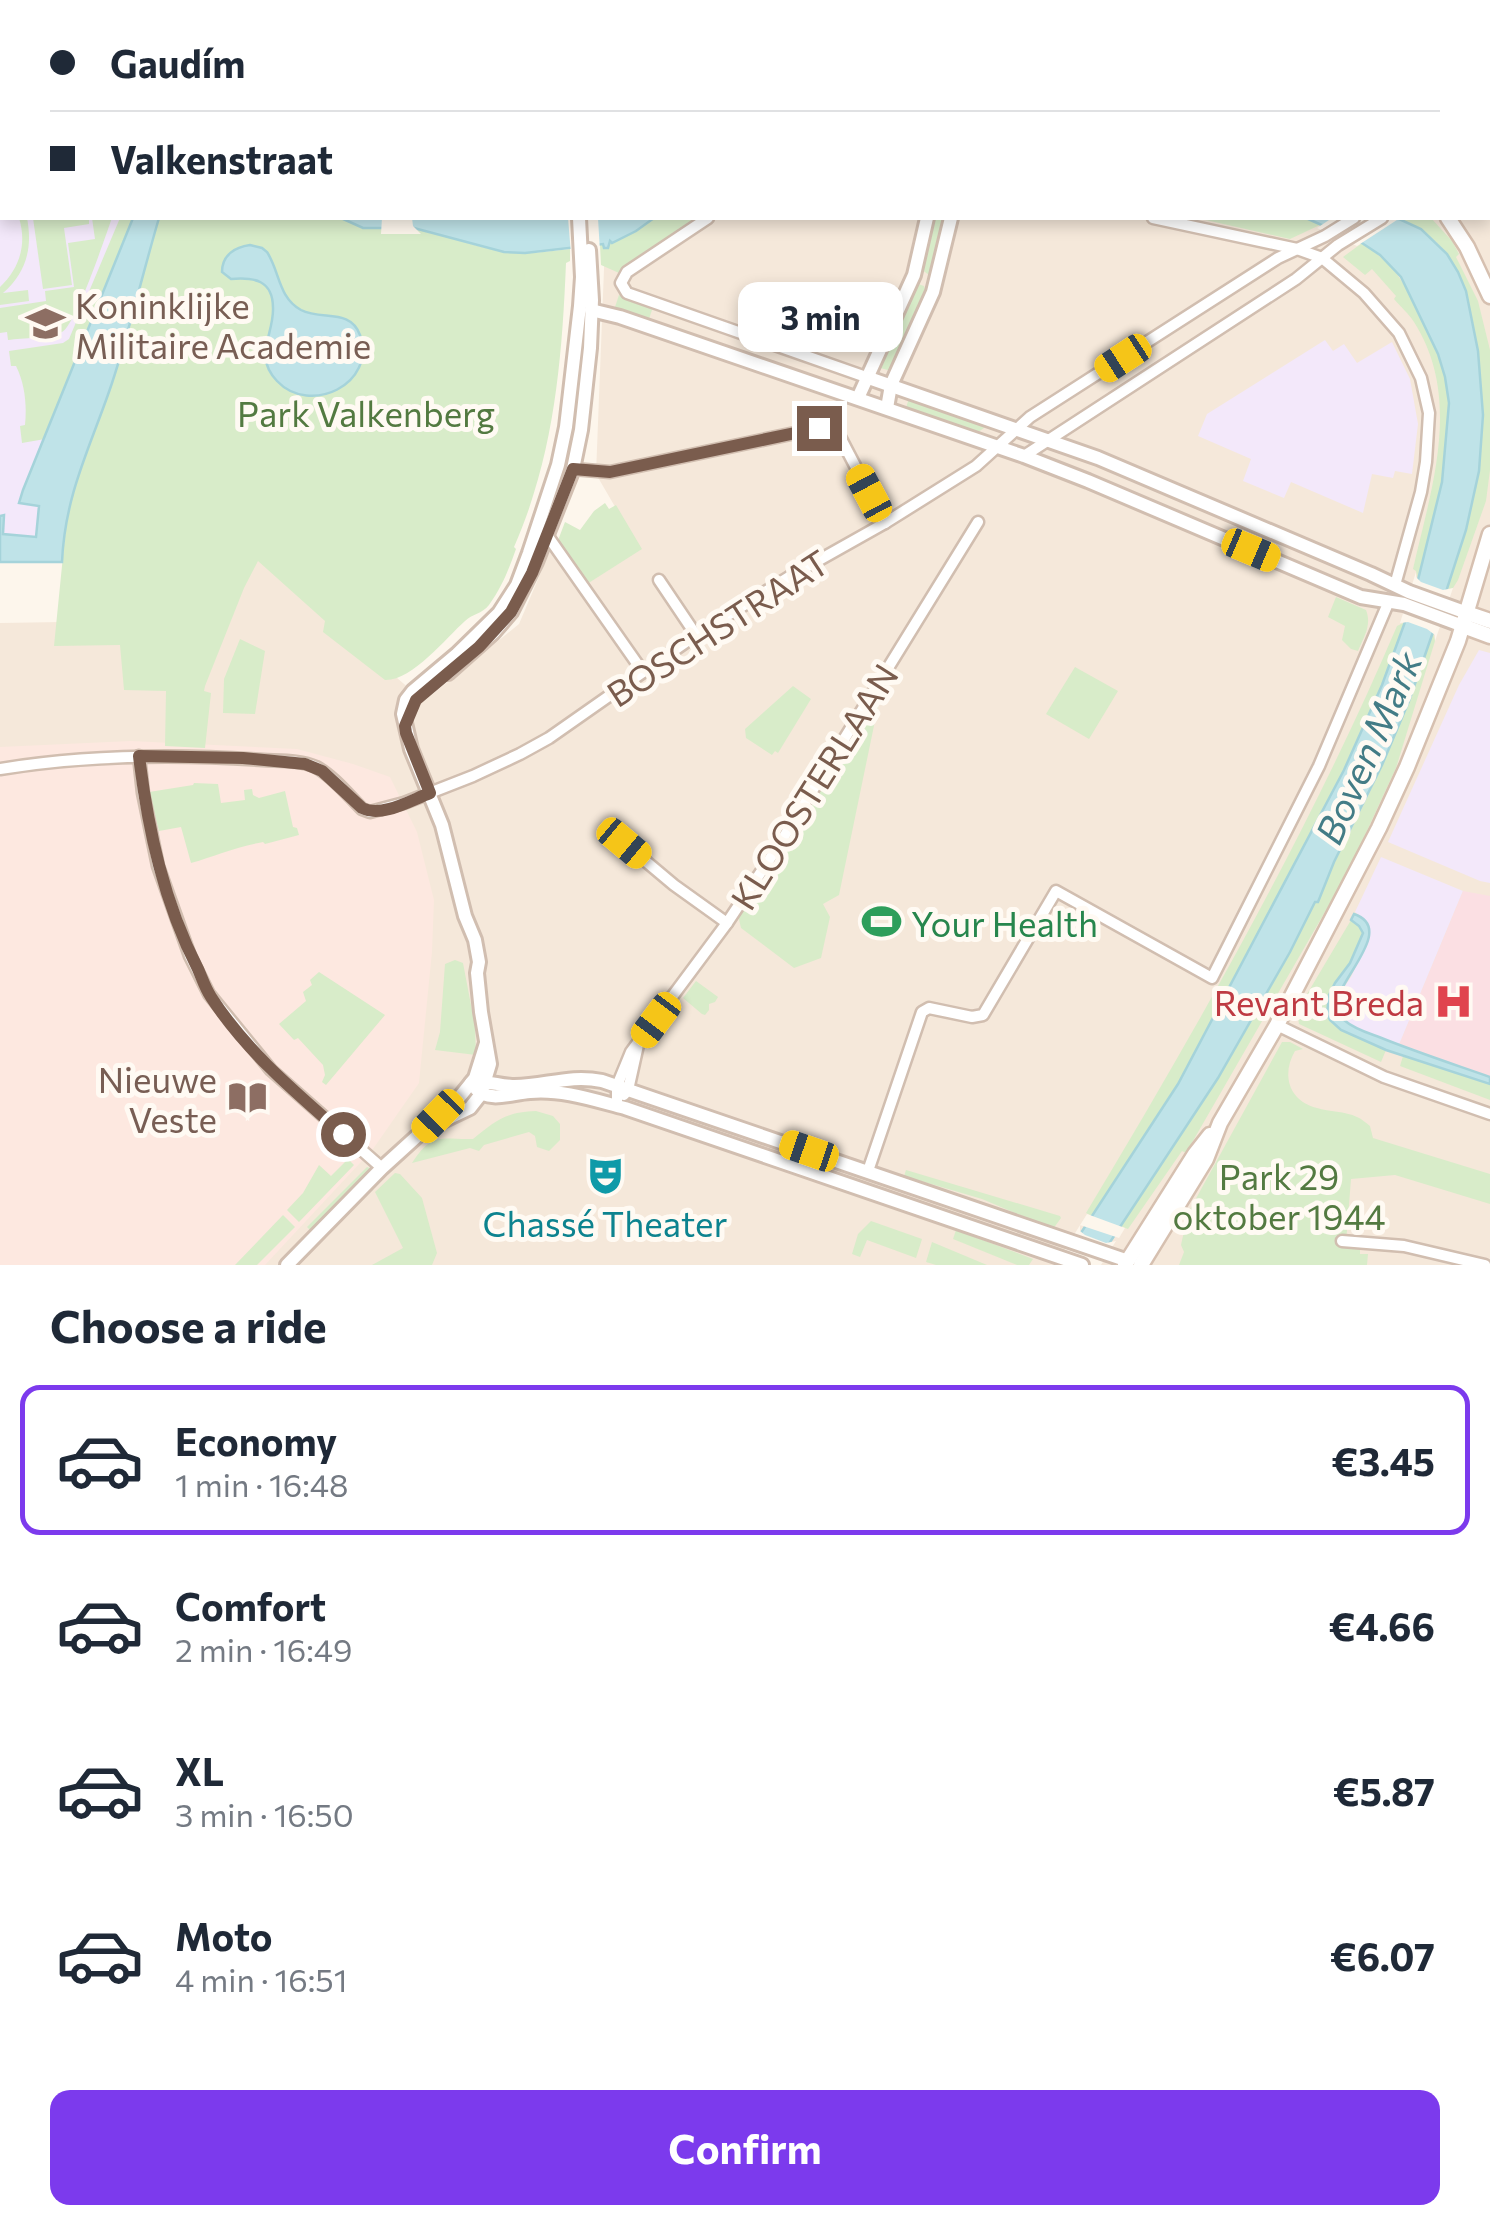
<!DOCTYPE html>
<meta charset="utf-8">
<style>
:root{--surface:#fff;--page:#f2f2f3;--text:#1f2937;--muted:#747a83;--line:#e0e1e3;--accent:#7c3aed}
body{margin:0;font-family:Commissioner,sans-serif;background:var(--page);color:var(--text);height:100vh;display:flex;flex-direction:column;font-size:38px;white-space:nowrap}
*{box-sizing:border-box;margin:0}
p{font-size:32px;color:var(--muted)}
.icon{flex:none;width:55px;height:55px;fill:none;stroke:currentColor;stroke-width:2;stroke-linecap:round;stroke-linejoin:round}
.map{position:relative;height:1265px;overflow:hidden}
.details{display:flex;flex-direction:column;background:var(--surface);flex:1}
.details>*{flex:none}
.guide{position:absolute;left:0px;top:0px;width:1490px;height:220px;box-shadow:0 5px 15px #0003;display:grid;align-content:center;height:220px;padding:0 50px;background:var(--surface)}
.end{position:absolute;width:45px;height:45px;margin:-22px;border:12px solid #7a5c4d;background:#fff;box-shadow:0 0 0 5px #fff}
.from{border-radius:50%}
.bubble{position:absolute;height:70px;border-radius:20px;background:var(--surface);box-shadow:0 5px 15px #0003;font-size:32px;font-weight:700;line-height:70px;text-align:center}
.car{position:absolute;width:30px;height:60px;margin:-30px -15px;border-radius:12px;box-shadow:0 0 8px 2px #0007;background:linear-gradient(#f5c518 24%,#345 0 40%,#f5c518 0 76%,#345 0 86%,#f5c518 0)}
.guide b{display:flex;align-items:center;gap:35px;height:95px;font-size:38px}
.guide b+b{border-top:2px solid var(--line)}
.guide i{width:25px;height:25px;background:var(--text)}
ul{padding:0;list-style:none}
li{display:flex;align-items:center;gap:30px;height:150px;margin:0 20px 15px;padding:0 30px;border:5px solid transparent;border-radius:20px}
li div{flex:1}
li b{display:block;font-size:38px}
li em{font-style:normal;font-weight:700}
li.selected{border-color:var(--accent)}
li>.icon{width:90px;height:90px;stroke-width:1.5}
h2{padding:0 50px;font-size:45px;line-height:120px}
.cta{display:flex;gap:20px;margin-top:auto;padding:20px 50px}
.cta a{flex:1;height:115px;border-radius:20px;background:var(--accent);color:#fff;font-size:40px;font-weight:700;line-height:115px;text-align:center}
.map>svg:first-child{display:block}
.residential{fill:#f5e8da}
.commercial{fill:#fde8e0}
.education{fill:#f3e8fa}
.medical{fill:#fbdfe3}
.green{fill:#d8ecc9}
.water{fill:#bfe3e8;stroke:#a5d3da;stroke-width:2.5}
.pier{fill:#fdf6ec}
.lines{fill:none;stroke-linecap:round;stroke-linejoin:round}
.minor-casing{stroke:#d1beb0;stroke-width:15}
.tertiary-casing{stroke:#d1beb0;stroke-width:18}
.secondary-casing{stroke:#d6c0b0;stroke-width:19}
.minor{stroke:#fff;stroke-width:10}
.tertiary{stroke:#fff;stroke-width:12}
.secondary{stroke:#fff;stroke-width:14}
.route{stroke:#7a5c4d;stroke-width:12}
.labels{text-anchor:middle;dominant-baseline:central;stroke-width:10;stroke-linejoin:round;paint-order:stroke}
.education-label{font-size:35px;fill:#785e54;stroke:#fffaf3;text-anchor:start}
.park-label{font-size:35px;fill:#537a41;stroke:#fffaf3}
.street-label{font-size:35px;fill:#7a5c4d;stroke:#fffaf3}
.leisure-label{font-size:35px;fill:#27864d;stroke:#fffaf3;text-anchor:start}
.health-label{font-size:35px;fill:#be3a42;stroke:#fffaf3;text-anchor:end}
.culture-label{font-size:35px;fill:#0d838f;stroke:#fffaf3}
.water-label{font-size:38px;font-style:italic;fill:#437c86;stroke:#fffaf3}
</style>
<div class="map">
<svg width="1490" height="1265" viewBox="0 0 1490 1265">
<rect width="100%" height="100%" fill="#fdf6ec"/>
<polygon class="residential" points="0,0 1490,0 1490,1265 0,1265 0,623 123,621 201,681 254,556 424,701 519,624 555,539 589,580 639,548 596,474 606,218 1488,218 1488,2 2,2 2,97 0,97"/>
<polygon class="commercial" points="131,741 297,749 353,764 390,777 417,832 434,900 432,952 419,1083 373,1149 265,1265 0,1265 0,747"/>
<g class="education">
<polygon points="0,149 2,149 2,218 133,218 19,503 39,506 62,562 0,562"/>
<polygon points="1325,340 1333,351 1344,344 1357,363 1392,342 1410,379 1418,424 1412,474 1395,471 1393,478 1372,474 1363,513 1291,482 1284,498 1243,481 1251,459 1198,436 1207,414"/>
<polygon points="1479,650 1490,653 1490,883 1480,881 1388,842 1459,685"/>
<polygon points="1381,857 1463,891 1399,1045 1357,1028 1344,1020 1336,1005 1337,998 1351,977 1369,937 1359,915 1355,912"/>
</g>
<polygon class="medical" points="1463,891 1490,896 1490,1077 1399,1045"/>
<g class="green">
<path d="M19 218H27C33 248 26 273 3 293L28 290 29 301 0 305V287C20 268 27 244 19 218Z"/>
<polygon points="33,218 89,218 89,224 64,228 72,285 43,289"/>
<path d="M92 218H112C105 237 76 325 62 332 51 338 22 338 8 340L7 332 0 333V308L46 301 45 291 74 287 68 243 95 239Z"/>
<path d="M120 218H133L45 439 22 443 20 426 25 425C27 405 25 384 16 366H11L9 351 63 343 69 339Z"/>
<path d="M159 218H341C376 236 385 223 417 228 447 234 477 249 508 252 528 255 550 251 570 249V261L566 263C562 362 554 456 514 547L516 549C509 569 502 587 489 605 482 614 472 614 465 621 446 638 412 681 385 680L323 632 325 621 258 561 244 588 205 686 204 691 211 693 205 748 165 746 166 691 124 690 120 645 54 646 68 506 113 380Z"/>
<polygon points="654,218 701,218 619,273 601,265 600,245 611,241 613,243 636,231"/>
<polygon points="932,218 946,218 932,275 929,275 921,269"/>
<polygon points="1197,218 1306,218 1322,224 1290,239"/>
<path d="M1399 218H1431L1452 241 1459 254 1456 257 1478 301 1490 350V470L1486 501 1458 580 1453 588 1448 590C1450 574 1460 551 1465 533 1471 513 1475 493 1478 473 1488 421 1480 296 1448 255 1435 238 1418 227 1399 218Z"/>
<path d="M1362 243C1398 268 1403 281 1422 320 1431 339 1440 357 1445 377 1460 443 1433 516 1418 580L1416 571 1413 569C1431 489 1463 399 1414 322 1409 314 1400 306 1394 299L1396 296 1372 269 1365 275 1343 257Z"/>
<polygon points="918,284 924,286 926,292 891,371 877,367 912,288"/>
<polygon points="619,295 653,307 648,322 614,310"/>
<polygon points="910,395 991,423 974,435 905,411"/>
<polygon points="605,503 609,509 616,505 642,549 587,584 557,543 565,522 580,530 594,511"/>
<path d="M1336 597 1366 610C1372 625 1364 637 1358 651L1351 649 1342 640 1345 626 1328 617Z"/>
<path d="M1405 622 1382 685 1344 770 1199 1046 1178 1084 1092 1216 1086 1213C1200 1023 1310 830 1397 626Z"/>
<path d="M1433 632 1435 641 1396 768 1348 872 1186 1153 1182 1151 1128 1229 1120 1226 1218 1078 1290 952 1315 902H1318L1321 896 1319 894C1340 850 1364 807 1384 762 1402 720 1418 676 1433 632Z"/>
<polygon points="240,639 265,651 255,714 223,713 224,679"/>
<polygon points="1075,667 1118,691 1089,739 1046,714"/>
<polygon points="793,686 811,699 778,753 775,751 772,755 746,738 745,729"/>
<polygon points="882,687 839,895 823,904 830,917 821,958 794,968 741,928 738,915"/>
<path d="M194 783 218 784 221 803 245 800 244 790 252 789 253 795 259 798 285 791 293 827 297 828 299 835 265 844 263 842C236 847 215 856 191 863L181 827 159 831 149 792 193 785Z"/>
<polygon points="1351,920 1359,925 1363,933 1350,963 1335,982 1329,995 1327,1005 1341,1030 1386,1050 1381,1062 1299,1024 1297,1011"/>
<polygon points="455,960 463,963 475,1026 476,1055 435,1050 440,1032 445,964"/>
<polygon points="319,972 385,1015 326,1085 322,1082 325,1075 323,1065 298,1038 294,1040 279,1024 306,1001 303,992 312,985 310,980"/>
<polygon points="696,981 718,997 715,1002 709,1004 709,1010 705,1015 702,1014 683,998"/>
<path d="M1282 1042H1290L1303 1049 1295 1051C1282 1073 1287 1100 1317 1108 1329 1112 1345 1111 1357 1117 1362 1119 1366 1123 1370 1126L1373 1138 1490 1174V1204L1395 1175 1351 1179 1346 1243 1360 1244V1254H1368L1367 1265H1179L1184 1252 1181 1245 1188 1213Z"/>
<polygon points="1403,1056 1490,1084 1490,1100 1400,1066"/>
<path d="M536 1111 553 1116 560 1124V1140L549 1151 537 1147 535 1136 529 1132 484 1145 479 1151 470 1148 412 1163C433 1131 441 1140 473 1139 495 1121 505 1112 536 1111Z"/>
<polygon points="348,1159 354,1165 299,1222 287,1210 303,1193 319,1165 331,1176"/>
<polygon points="367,1167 370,1168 363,1179 312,1232 307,1227"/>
<polygon points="906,1170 1060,1216 1061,1218 1053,1229 982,1199 904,1176"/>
<polygon points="395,1173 400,1174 422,1198 437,1253 432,1265 372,1265 403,1248 375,1192"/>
<polygon points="283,1215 295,1227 257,1265 235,1265"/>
<polygon points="871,1221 922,1239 916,1258 867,1240 860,1257 852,1254 858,1234"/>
<polygon points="956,1230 1033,1259 1029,1265 1017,1265 953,1239"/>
<polygon points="932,1242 987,1265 936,1265 926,1262"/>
</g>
<g class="water">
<path d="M133 218H159C143 272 130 329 112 383 91 446 65 493 62 562H0V516L4 515 3 534 36 537 39 506 19 503 23 490Z"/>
<polygon points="341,218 654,218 636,231 612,243 610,241 608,248 604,248 603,244 525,253 504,252 414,228 363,228"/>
<polygon points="1306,218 1397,218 1421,229 1447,254 1458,272 1466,291 1478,351 1483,415 1479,471 1466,530 1433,632 1409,701 1382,765 1334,862 1318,902 1315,902 1290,952 1218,1078 1095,1265 1060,1265 1178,1084 1344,770 1382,685 1405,622 1418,580 1442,482 1449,403 1445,377 1438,354 1401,277 1380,255 1362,243"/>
<path d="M250 245 262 248 267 252C280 272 278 297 301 310 322 321 350 308 360 335 377 384 310 416 277 381 253 356 274 335 273 308 273 280 254 277 231 279L222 272C222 255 235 247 250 245Z"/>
<path d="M1354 914C1398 929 1333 983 1337 1007 1337 1011 1341 1018 1344 1020 1354 1029 1368 1033 1379 1037 1416 1052 1453 1064 1490 1077V1084L1386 1050 1341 1030 1330 1020 1327 1014 1329 995 1335 983 1350 963 1363 933 1359 926 1351 920Z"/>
</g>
<g class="pier">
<polygon points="382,218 412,218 413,226 421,234 381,234"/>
<polygon points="568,218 598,218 600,252 599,250 571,254"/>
<polygon points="1332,218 1400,218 1357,246 1317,228"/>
<polygon points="1416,572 1416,577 1421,582 1443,590 1453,588 1435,641 1435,635 1427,629 1408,622 1400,623"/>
<polygon points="1087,1214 1125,1228 1119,1238 1080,1225 1080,1231 1085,1235 1106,1243 1116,1241 1101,1265 1055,1265"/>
</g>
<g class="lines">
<defs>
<g id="minor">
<polyline points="215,0 215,2"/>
<polyline points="244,0 244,2"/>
<polyline points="380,0 380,2"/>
<polyline points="406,0 406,2"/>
<polyline points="574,0 574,2"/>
<polyline points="743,0 743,2"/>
<polyline points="952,0 952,2"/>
<polyline points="1164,0 1164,2"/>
<polyline points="1354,2 1355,0"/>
<polyline points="1440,2 1441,0"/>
<polyline points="708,218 627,272 621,283 627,293 866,377"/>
<polyline points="1153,218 1297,249 1322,258 1364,293 1399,333 1421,378 1429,413 1426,462 1421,492 1395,585"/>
<polyline points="1024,456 1296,279 1338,245 1382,218"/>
<polyline points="573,469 610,472 819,428 831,429 839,435 885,523"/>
<polyline points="547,535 643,672"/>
<polyline points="659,580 696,635"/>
<polyline points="139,756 143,793 158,866 190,956 209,994 271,1070 382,1168"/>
<path d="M0 769C87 755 175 754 263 760 280 761 301 760 316 767 333 776 349 796 362 809L370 812 404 803 473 776 520 754 549 738 696 635 789 577 885 523 976 466 1030 417 1278 258 1325 236 1354 218"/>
<polyline points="624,843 674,885 727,923"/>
<polyline points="1277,1025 1384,1077 1490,1114"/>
<polyline points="624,1095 628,1090 638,1045"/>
<polyline points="617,1106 617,1086 631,1052 727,923 777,848 978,522"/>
<polyline points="868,1171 922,1012 929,1008 972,1017 983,1015 1056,891 1212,978 1319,766 1389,601"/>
<polyline points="1342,1241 1404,1246 1485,1265"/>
</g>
<g id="tertiary">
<polyline points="969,0 970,2"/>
<polyline points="984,0 985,2"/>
<polyline points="0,78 2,78"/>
<polyline points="591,310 620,317 1024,456 1088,481 1361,597 1404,604 1463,626"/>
<polyline points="866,377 1098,458 1371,574 1409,592 1467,613"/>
<polyline points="858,398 914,275 927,218"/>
<polyline points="887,408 891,385 933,292 951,218"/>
<polyline points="448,673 493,633 511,612 536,562 573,469 581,430 590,348 592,300 589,250"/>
<path d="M471 1083C489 1080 495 1085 512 1086 543 1087 568 1074 602 1081L1128 1261"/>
<path d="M476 1089C490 1103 512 1093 530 1092 562 1089 594 1100 625 1108L1082 1265"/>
<polyline points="424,1130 470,1108 481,1094 490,1064 481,1012 477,973 479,962 475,940 465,916 442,825 411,749 403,714 406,700 413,691 457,654 499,613 517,585 529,553 558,465 566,427 580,306 582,277 579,218"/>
<polyline points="287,1265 382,1168 458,1099 475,1078 486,1043"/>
</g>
<g id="secondary">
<polyline points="1488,143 1490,141"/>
<polyline points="1488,160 1490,158"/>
<polyline points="1448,218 1467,247 1490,296"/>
<polyline points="1467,613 1490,621"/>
<polyline points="1463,626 1490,636"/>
<polyline points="1125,1265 1195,1154 1210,1135"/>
<polyline points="1141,1265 1206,1159 1220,1123 1277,1025 1379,828 1407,767 1458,641 1490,534"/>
</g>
</defs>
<use href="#minor" class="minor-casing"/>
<use href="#tertiary" class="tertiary-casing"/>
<use href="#secondary" class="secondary-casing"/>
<use href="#minor" class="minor"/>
<use href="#tertiary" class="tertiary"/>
<use href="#secondary" class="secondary"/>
</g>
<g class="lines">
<path class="route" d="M343 1134C295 1092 246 1051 211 997 205 988 202 978 198 969 164 903 148 830 139 756L243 758 305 764 322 771 362 808C382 818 411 800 430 793L406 733 405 726 416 700 479 647 511 612 532 573 573 469 610 472 819 428"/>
</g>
<defs>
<symbol id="university-bare" viewBox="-9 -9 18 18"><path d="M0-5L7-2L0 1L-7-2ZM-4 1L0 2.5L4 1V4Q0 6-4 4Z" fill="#8d6e63" stroke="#fffaf3" stroke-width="2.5" paint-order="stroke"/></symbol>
<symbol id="stadium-bare" viewBox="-9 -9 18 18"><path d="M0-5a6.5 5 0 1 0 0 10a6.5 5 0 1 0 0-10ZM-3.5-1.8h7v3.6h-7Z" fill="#2e9e5b" stroke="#fffaf3" stroke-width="2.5" paint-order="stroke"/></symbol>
<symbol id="hospital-bare" viewBox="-9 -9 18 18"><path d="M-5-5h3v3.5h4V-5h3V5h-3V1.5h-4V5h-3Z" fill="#e0444e" stroke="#fffaf3" stroke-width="2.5" paint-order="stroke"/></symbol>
<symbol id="library-bare" viewBox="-9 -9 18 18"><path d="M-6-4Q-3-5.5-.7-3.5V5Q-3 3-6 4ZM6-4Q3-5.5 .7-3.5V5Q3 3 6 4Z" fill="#8d6e63" stroke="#fffaf3" stroke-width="2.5" paint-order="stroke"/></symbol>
<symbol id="theatre-bare" viewBox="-9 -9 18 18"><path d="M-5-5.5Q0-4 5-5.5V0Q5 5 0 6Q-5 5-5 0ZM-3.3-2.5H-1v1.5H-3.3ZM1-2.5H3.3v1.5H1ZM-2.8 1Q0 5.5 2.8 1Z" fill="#0f9aa8" stroke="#fffaf3" stroke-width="2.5" paint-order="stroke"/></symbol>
</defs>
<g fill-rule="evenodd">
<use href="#university-bare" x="18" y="296" width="55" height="55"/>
<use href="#stadium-bare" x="854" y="894" width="55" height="55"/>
<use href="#hospital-bare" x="1426" y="974" width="55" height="55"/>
<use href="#library-bare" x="220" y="1070" width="55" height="55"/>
<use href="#theatre-bare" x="578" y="1148" width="55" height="55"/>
</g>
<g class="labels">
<g class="education-label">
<text x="75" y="304">Koninklijke<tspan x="75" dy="40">Militaire Academie</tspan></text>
<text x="217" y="1078" text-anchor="end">Nieuwe<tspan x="217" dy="40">Veste</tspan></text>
</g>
<g class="park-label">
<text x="366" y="412">Park Valkenberg</text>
<text x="1279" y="1175">Park 29<tspan x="1279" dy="40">oktober 1944</tspan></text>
</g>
<g class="street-label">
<text transform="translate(717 627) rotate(-33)">BOSCHSTRAAT</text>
<text transform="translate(813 786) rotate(-58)">KLOOSTERLAAN</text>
</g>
<g class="leisure-label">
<text x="911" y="922">Your Health</text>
</g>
<g class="health-label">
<text x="1424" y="1001">Revant Breda</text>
</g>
<g class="culture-label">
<text x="605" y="1222">Chassé Theater</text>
</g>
<g class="water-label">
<text transform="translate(1367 747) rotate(-66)">Boven Mark</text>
</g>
</g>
</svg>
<i class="end from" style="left:343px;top:1134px"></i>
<i class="end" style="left:819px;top:428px"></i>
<div class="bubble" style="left:738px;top:282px;width:165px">3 min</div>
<i class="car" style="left:1123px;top:358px;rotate:237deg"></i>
<i class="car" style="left:869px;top:493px;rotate:332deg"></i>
<i class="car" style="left:1251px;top:550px;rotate:113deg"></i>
<i class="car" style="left:624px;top:843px;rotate:130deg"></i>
<i class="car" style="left:656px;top:1020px;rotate:217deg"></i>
<i class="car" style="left:438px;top:1116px;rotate:224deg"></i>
<i class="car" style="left:809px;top:1151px;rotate:289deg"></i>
<div class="guide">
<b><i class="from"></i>Gaudím</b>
<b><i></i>Valkenstraat</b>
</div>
</div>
<section class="details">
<h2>Choose a ride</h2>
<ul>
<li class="selected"><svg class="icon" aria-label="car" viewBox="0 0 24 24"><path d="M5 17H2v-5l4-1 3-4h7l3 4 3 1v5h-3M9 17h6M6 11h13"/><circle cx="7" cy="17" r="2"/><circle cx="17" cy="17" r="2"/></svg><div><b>Economy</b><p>1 min · 16:48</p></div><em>€3.45</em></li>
<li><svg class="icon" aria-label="car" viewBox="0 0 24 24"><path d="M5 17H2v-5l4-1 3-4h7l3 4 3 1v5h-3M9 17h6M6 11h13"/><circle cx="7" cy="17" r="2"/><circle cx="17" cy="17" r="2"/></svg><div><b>Comfort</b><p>2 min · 16:49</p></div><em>€4.66</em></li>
<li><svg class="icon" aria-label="car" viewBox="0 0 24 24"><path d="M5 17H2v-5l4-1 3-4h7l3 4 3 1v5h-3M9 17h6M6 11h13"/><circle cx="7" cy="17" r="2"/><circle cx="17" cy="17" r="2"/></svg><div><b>XL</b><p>3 min · 16:50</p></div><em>€5.87</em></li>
<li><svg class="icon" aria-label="car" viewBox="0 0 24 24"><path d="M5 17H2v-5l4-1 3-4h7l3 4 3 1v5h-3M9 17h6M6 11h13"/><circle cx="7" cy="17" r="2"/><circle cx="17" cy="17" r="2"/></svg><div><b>Moto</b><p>4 min · 16:51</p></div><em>€6.07</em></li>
</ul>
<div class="cta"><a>Confirm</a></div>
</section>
